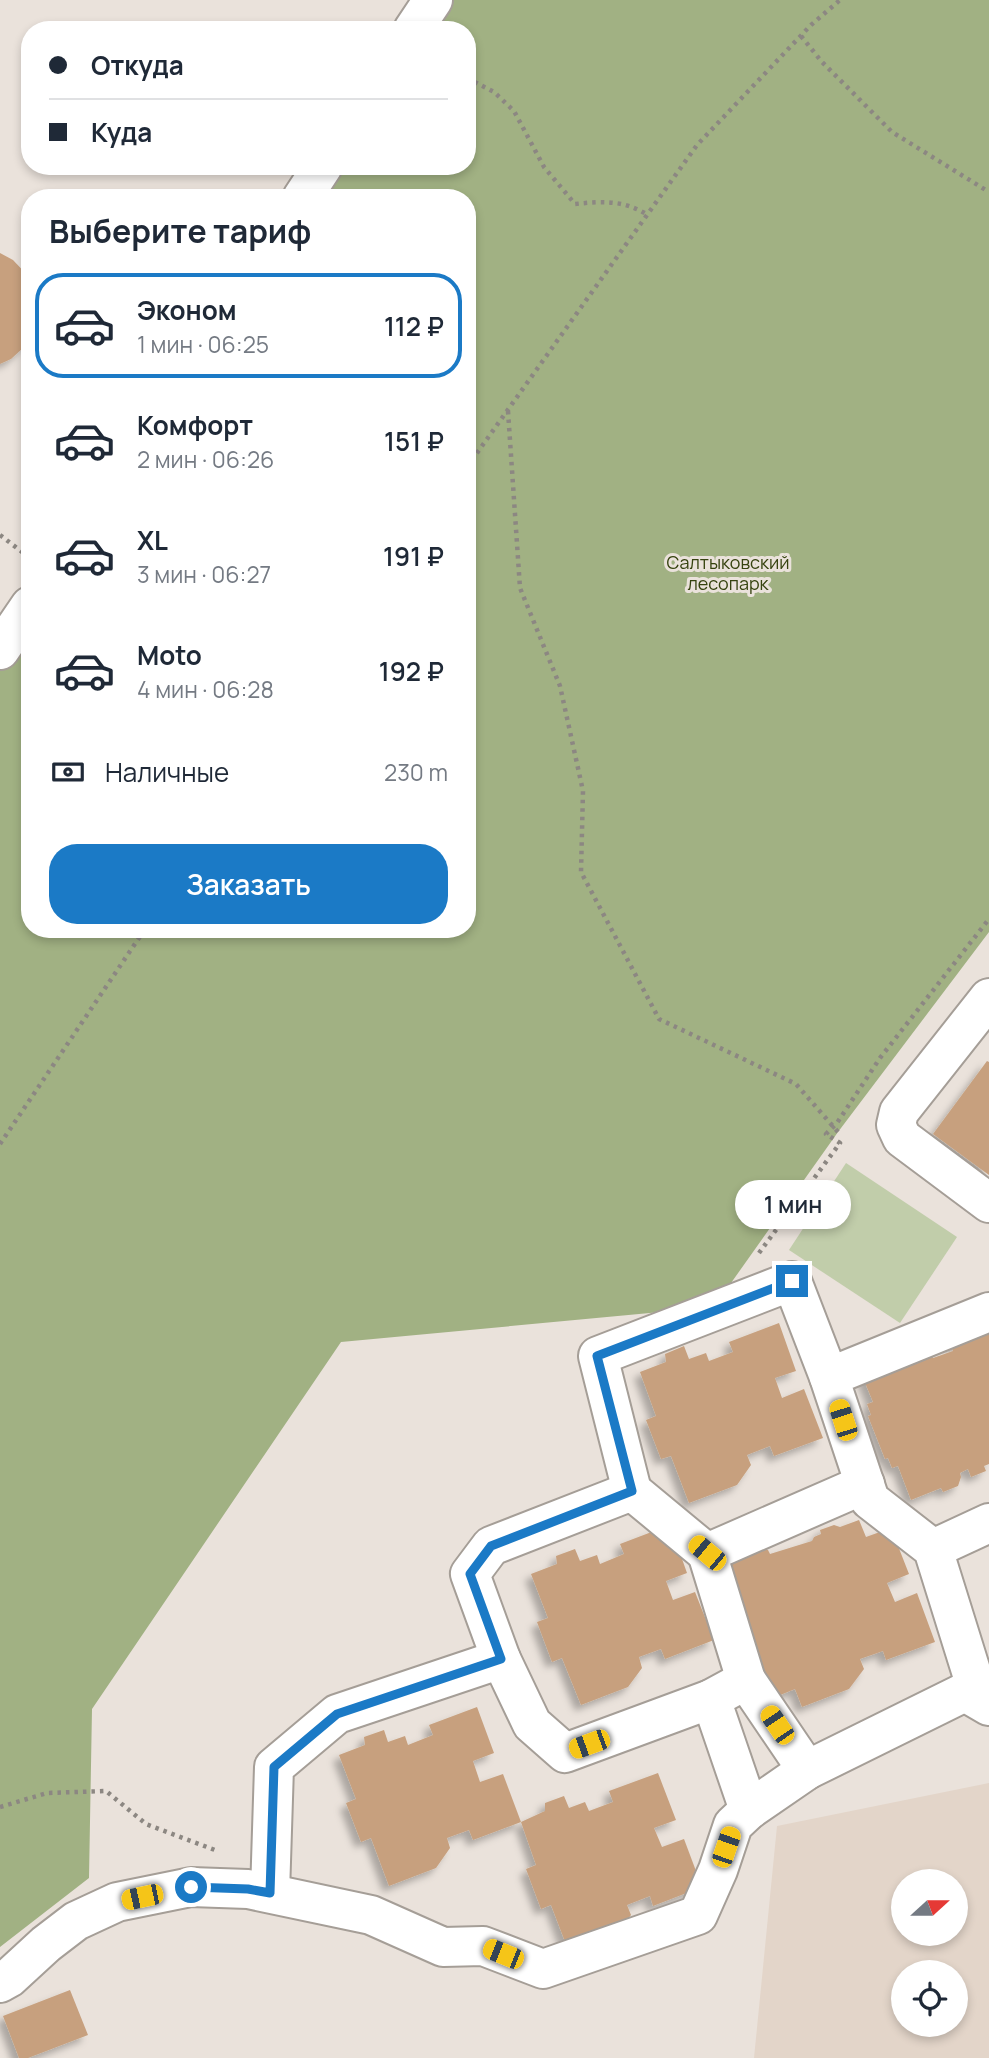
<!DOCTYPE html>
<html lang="ru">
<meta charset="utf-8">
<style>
:root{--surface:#fff;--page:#f6f6f7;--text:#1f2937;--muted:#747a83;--line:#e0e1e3;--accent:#1b7ac6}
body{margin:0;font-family:Manrope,sans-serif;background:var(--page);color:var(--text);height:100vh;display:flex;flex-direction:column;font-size:26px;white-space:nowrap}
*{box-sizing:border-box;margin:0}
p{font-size:23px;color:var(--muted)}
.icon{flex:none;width:38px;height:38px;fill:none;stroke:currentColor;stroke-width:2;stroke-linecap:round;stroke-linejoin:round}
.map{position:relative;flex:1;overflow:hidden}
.details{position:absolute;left:21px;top:189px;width:455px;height:749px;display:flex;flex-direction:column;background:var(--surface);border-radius:28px;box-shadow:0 4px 10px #0003}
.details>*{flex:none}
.guide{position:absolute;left:21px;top:21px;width:455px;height:154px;border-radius:28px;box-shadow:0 4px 10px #0003;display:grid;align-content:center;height:154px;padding:0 28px;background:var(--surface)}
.needle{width:46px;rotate:69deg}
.fabs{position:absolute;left:891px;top:1869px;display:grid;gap:14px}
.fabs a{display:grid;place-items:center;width:77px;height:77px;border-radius:50%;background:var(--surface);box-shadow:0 4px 10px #0003;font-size:35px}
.end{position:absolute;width:32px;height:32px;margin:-16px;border:9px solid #1b7ac6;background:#fff;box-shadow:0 0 0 4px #fff}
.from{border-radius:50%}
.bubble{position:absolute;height:49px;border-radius:24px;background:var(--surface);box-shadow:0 4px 10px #0003;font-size:23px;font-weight:600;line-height:49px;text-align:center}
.car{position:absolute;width:21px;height:42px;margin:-21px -10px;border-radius:9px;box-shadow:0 0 5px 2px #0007;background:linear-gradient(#f5c518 24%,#345 0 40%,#f5c518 0 76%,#345 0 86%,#f5c518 0)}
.guide b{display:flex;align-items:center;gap:24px;height:66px;font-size:26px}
.guide b+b{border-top:2px solid var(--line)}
.guide i{width:18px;height:18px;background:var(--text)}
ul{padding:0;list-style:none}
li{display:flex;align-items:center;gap:21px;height:105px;margin:0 14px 10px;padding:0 14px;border:4px solid transparent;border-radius:28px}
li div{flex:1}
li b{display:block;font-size:26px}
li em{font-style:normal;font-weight:600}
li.on{border-color:var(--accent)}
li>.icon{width:63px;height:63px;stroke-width:1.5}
h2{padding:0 28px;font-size:32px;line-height:84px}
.pay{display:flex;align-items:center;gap:18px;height:77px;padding:0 28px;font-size:26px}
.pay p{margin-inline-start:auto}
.action{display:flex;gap:14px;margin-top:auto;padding:14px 28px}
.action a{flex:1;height:80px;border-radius:28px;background:var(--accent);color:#fff;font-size:28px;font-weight:600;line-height:80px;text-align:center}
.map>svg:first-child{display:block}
.built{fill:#e3d5c9;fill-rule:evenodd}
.green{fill:#c1cdaa}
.forest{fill:#a1b183}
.building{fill:#c7a07e;filter:url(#shadow)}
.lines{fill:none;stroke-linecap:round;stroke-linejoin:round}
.minor-casing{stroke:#a59e97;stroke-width:42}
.path{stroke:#8c8782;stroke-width:4.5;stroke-dasharray:3.5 5;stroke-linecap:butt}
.minor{stroke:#fff;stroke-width:38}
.route{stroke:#1b7ac6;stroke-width:9}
.labels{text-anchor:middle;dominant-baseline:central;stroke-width:6;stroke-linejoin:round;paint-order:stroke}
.park-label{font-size:18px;fill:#36430f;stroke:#eae2db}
</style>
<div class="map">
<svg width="989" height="2058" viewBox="0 0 989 2058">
<defs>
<filter id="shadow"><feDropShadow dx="-6" dy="6" stdDeviation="3.5" flood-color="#0004"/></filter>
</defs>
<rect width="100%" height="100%" fill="#eae2db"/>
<path class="built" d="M989 1783V2058H754L777 1826ZM903 1881H956V1934H903ZM903 1972H956V2025H903Z"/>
<polygon class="green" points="846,1163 957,1237 900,1323 789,1250"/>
<polygon class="forest" points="433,0 989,0 989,932 838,1132 714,1307 341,1342 92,1709 89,1878 0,1947 0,650 30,606 30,929 467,929 467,198 302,198 323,166 467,166 467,30 413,30"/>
<g class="building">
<polygon points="0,253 13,260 30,278 30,339 23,348 11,359 0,364"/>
<polygon points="987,1061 989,1062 989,1175 933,1134"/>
<polygon points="779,1323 796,1371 775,1378 782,1398 804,1389 823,1438 774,1456 770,1446 747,1455 751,1465 737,1485 689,1503 671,1456 661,1459 646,1420 656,1416 640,1372 666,1362 665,1354 684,1346 689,1359 706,1353 709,1361 733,1352 729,1342"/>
<polygon points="989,1325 989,1464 984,1466 986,1471 971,1477 968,1469 960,1473 961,1477 958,1486 943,1492 941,1488 911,1500 898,1466 892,1468 888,1458 885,1459 868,1416 871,1415 867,1404 873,1402 859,1368 931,1353 933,1358 953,1351 951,1346"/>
<polygon points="859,1520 866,1537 891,1528 909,1574 887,1583 895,1602 917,1593 935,1642 886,1660 883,1651 860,1659 864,1669 849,1689 802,1707 795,1689 768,1700 716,1568 759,1546 768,1550 770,1554 812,1541 814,1537 821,1534 820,1530 834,1525 840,1527"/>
<polygon points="670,1525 687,1573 666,1581 673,1600 695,1592 714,1640 665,1659 661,1649 639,1657 642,1668 628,1687 581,1705 562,1658 552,1662 537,1622 548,1618 531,1574 557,1564 556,1556 575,1549 580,1561 597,1555 600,1564 624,1554 620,1544"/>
<polygon points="477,1707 494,1753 473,1761 480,1782 503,1774 521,1822 545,1811 545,1803 564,1796 569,1808 585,1802 589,1811 613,1802 609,1791 658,1773 676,1820 654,1828 662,1847 684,1839 702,1887 653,1906 650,1896 627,1905 631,1915 617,1934 569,1952 551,1905 541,1909 526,1869 536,1865 521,1822 473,1840 469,1830 447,1838 450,1848 436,1868 389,1886 371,1838 361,1842 346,1803 356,1799 339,1755 365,1745 364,1737 384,1730 388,1742 405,1736 408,1745 433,1735 429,1725"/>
<polygon points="70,1990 88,2035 28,2058 19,2058 3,2016"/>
</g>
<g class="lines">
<defs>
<g id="minor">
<polyline points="413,30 433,0"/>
<polyline points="302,198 323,166"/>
<polyline points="0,650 30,606"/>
<polyline points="989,998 899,1112 896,1125 902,1138 989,1203"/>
<polyline points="632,1491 598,1356 792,1281 829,1377"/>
<polyline points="933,1549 989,1523"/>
<polyline points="501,1659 470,1574 491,1546 632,1491 707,1553"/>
<polyline points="746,1680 707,1553 865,1484"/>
<polyline points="965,1692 976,1687 933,1549 870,1500 829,1377 989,1312"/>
<polyline points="749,1810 711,1699 746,1680 807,1770"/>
<polyline points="270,1893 274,1767 337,1714 501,1659 532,1724 565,1753 711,1699"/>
<polyline points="0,1983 9,1978 46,1944 76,1921 117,1902 191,1887 248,1889 371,1915 443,1947 483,1946 543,1969 698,1915 718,1870 733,1825 749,1810 807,1770 965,1692 989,1706"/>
</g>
</defs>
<use href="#minor" class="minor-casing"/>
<g class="path">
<polyline points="801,36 822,62 892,132 989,192"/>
<path d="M467 78 494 92 514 111 544 167 575 204C604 201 623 200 648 215"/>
<polyline points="508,411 520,588 560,686 583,791 581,872 659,1019 796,1084 838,1132"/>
<polyline points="467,467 697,145 811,25 840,0"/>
<polyline points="0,535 30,558"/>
<polyline points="0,1144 145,929"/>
<polyline points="759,1253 840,1143 826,1134 837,1123 880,1058 989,919"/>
<polyline points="0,1807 47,1793 106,1791 146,1824 215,1850"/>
</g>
<use href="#minor" class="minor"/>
</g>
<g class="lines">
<polyline class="route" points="191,1887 248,1889 270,1893 274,1767 337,1714 501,1659 470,1574 491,1546 632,1491 597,1356 792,1281"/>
</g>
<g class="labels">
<g class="park-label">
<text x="728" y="562">Салтыковский<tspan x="728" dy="21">лесопарк</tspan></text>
</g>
</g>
</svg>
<div class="fabs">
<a><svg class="needle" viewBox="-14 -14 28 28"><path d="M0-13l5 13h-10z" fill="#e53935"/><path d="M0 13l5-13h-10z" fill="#747a83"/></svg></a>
<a><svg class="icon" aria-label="locate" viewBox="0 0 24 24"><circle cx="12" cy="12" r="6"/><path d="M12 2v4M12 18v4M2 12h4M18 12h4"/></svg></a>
</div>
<i class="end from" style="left:191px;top:1887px"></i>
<i class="end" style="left:792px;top:1281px"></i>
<div class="bubble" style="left:735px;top:1180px;width:116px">1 мин</div>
<i class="car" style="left:843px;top:1420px;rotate:342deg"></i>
<i class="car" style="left:707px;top:1553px;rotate:310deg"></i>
<i class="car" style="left:777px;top:1725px;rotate:326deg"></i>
<i class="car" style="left:589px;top:1744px;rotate:250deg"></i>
<i class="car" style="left:726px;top:1847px;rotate:19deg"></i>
<i class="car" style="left:142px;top:1897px;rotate:258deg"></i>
<i class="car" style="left:503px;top:1954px;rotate:292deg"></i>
<div class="guide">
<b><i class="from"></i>Откуда</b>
<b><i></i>Куда</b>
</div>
<section class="details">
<h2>Выберите тариф</h2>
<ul>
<li class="on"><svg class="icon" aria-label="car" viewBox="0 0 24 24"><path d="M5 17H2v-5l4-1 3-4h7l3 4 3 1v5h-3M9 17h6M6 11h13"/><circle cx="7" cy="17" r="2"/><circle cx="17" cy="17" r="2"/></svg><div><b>Эконом</b><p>1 мин · 06:25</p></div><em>112 ₽</em></li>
<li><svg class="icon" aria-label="car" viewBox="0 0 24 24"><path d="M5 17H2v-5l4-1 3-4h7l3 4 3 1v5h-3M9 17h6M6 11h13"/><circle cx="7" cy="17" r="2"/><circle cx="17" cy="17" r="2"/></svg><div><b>Комфорт</b><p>2 мин · 06:26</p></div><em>151 ₽</em></li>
<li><svg class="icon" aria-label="car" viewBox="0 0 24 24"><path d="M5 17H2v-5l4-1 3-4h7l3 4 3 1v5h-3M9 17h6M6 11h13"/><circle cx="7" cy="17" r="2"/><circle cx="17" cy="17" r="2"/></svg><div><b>XL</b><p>3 мин · 06:27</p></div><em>191 ₽</em></li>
<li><svg class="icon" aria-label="car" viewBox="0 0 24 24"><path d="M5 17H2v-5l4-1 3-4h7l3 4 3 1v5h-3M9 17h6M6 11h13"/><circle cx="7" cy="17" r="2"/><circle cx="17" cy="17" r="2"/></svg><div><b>Moto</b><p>4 мин · 06:28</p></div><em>192 ₽</em></li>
</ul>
<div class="pay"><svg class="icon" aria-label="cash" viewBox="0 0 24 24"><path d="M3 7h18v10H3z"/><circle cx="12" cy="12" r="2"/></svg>Наличные<p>230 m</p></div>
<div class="action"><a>Заказать</a></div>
</section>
</div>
